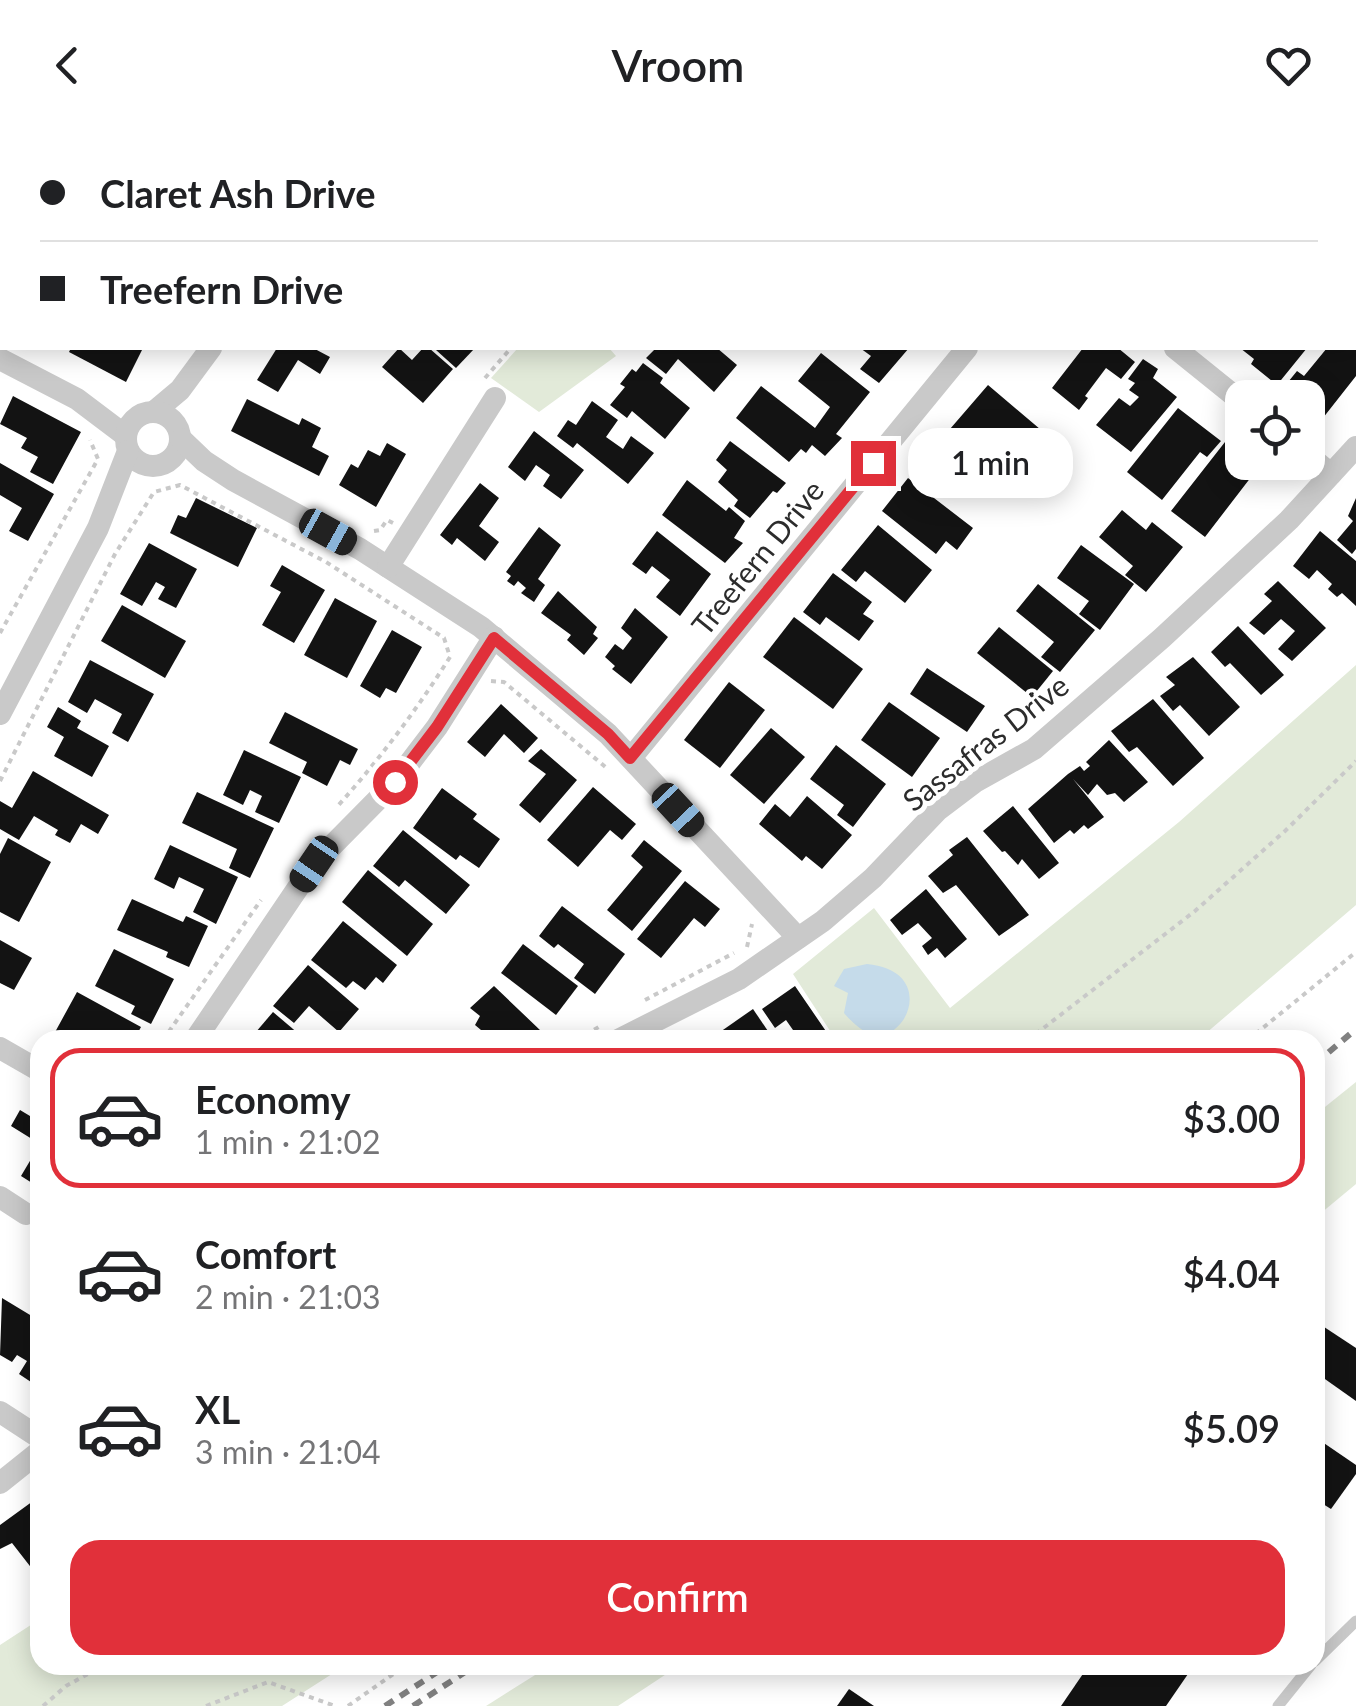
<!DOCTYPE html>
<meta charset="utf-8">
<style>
:root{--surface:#fff;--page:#f2f2f2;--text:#202124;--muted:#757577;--line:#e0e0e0;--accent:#e1303a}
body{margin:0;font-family:Lato,sans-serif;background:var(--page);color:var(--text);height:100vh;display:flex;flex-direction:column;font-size:38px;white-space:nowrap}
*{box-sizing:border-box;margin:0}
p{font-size:32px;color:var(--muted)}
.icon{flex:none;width:55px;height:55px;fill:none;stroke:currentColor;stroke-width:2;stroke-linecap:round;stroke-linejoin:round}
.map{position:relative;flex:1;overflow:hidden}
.sheet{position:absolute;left:30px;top:900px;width:1295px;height:645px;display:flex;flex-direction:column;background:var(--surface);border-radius:30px;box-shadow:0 5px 25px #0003}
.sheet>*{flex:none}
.guide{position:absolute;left:0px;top:0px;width:1358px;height:220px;box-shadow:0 5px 25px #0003;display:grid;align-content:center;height:220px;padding:0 40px;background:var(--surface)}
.controls{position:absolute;left:1225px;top:250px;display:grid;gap:20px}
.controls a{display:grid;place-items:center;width:100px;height:100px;border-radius:20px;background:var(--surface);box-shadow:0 5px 25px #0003;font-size:50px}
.end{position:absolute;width:45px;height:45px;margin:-22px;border:12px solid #e1303a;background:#fff;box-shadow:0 0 0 5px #fff}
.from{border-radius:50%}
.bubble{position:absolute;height:70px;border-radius:30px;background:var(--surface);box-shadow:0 5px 25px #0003;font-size:32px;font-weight:600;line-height:70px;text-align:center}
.car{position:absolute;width:30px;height:60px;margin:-30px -15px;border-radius:12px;box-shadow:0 0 8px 2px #0007;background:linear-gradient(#222 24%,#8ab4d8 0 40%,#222 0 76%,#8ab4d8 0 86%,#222 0)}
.guide b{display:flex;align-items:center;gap:35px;height:95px;font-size:38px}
.guide b+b{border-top:2px solid var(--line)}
.guide i{width:25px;height:25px;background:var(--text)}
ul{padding:18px 0 0;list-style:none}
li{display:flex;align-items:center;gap:30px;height:140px;margin:0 20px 15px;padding:0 20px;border:5px solid transparent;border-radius:30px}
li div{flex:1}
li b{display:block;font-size:38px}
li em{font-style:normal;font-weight:600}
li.on{border-color:var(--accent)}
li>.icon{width:90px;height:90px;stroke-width:1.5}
.cta{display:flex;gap:20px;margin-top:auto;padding:20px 40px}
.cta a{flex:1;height:115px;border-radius:30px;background:var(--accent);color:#fff;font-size:40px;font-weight:600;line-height:115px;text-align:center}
header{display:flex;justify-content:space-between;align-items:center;height:130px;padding:0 40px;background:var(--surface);font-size:45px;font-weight:600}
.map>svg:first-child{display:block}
.green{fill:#e2ead9}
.water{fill:#c5dbea}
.building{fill:#131313}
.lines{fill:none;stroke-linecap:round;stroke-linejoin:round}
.path{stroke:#c9c9c9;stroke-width:4;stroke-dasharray:5 5;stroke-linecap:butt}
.service{stroke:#c9c9c9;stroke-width:11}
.minor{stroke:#c9c9c9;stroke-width:22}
.rail{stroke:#818181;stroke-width:6;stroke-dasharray:10 8;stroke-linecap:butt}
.route{stroke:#e1303a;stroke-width:12}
.labels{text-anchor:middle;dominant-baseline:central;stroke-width:10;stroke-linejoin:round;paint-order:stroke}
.street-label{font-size:30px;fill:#2c2c2c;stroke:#fff}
</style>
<header><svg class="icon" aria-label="back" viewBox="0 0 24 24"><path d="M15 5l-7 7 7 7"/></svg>Vroom<svg class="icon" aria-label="heart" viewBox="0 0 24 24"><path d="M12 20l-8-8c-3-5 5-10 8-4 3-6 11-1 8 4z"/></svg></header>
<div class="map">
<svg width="1356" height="1576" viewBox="0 0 1356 1576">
<rect width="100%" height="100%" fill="#fff"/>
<g class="green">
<polygon points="518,218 609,218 616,226 539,282 491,248"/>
<polygon points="1356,535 1356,775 1198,910 836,910 793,844 874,778 950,878 1179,692"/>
<polygon points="1356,952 1356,1054 1315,1088 1315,985"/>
<polygon points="40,1489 40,1535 346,1535 282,1576 0,1576 0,1515"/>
<polygon points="551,1535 680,1535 618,1576 486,1576"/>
</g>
<path class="water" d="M867 834C940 841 905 919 868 903 859 899 850 890 844 883L848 863 834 856 844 839Z"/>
<g class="building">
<polygon points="71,218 143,218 126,252 69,222"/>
<polygon points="277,218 313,218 330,227 320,244 298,230 278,262 257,250"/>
<polygon points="399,218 412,230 423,218 429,218 453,239 423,273 382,237"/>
<polygon points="438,218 475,218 456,238 436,220"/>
<polygon points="656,218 717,218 737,235 714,262 678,229 666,244 646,228"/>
<polygon points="860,218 909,218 879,253 860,239 871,226"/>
<polygon points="1083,218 1118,218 1135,232 1121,249 1106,238 1085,266 1088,268 1079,280 1052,258"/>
<polygon points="1240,218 1307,218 1277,255 1251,234 1254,229"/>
<polygon points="1327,218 1356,219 1356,246 1319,293 1308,284 1308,268 1287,268 1280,262 1297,241 1304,246"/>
<polygon points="821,223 870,262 836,304 842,308 825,326 812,315 806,323 801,319 789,332 736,288 761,256 815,298 830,277 798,251"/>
<polygon points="1143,229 1158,239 1153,248 1177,267 1131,322 1096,295 1119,268 1130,276 1139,267 1129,260 1135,253 1128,249"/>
<polygon points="643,233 663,248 660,253 690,278 665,309 632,281 627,288 610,275 625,257 620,254 632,239 636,242"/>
<polygon points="988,255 1047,305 1021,336 985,305 974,319 950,299"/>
<polygon points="13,266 81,302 53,354 30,342 38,327 21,318 27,308 0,294"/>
<polygon points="247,269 299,295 302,288 321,298 312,317 329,326 319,346 231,301"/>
<polygon points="592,271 618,290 606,307 623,319 631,306 654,323 628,354 577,313 573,318 557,306 568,290 576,295"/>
<polygon points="1178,278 1221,311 1207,327 1200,322 1162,370 1127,342"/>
<polygon points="534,301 584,340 561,369 543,356 550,345 536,335 525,351 508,337"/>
<polygon points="949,304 993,339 973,364 945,342 935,355 918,342"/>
<polygon points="730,311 786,353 777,363 773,361 750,388 734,376 738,370 718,352 727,340 716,330"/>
<polygon points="1225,312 1242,326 1242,332 1252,332 1258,338 1205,407 1171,381"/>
<polygon points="387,313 406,324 376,377 339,355 351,334 358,338 368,320 380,326"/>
<polygon points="0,333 54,364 28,411 9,401 22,378 0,365"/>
<polygon points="908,348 973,398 957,420 946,411 936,424 882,381"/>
<polygon points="687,350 726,381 729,377 745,391 734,408 743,413 725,433 662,385"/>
<polygon points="480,353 499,368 479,396 499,412 485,431 457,408 452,415 440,405"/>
<polygon points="196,368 257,398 238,437 170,403 178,385 186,388"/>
<polygon points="1356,368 1356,419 1352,424 1337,410 1353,391 1348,386"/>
<polygon points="1122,380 1146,400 1152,392 1183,417 1146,462 1125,445 1133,436 1099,407"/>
<polygon points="878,395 932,440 905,473 865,441 856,452 841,440"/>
<polygon points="539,397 561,415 538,449 545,455 534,472 521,463 526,458 518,451 514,456 507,451 511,446 506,442"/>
<polygon points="657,401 711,444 680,486 656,467 670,450 652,436 646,444 632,434"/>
<polygon points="1320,401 1356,431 1356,476 1342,463 1337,467 1328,459 1332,454 1317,440 1309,449 1293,436"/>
<polygon points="149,413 197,439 176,478 158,469 165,457 156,452 142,476 120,464"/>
<polygon points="1081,415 1134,454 1100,500 1079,484 1089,471 1057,448"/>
<polygon points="282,435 325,460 294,513 262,495 281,462 270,456"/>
<polygon points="833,443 872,472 863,484 874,491 859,511 826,487 820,495 803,482"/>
<polygon points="1278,451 1326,498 1292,531 1278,519 1295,501 1281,489 1264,505 1249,493 1272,471 1264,464"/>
<polygon points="1038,454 1095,500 1060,542 1041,527 1054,512 1016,481"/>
<polygon points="558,461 597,497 593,504 598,508 584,525 567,510 571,505 541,483"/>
<polygon points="335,468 377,491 347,548 304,525"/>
<polygon points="122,475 186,511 165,548 101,511"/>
<polygon points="635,478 668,507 631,554 612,539 615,536 605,527 615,514 623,520 632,508 621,498"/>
<polygon points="794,487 863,539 833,579 763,527"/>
<polygon points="1238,496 1284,545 1261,565 1230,533 1225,537 1211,522"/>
<polygon points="999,497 1053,541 1032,567 977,523"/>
<polygon points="392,500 422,517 396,563 386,558 380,568 360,556"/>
<polygon points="1193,527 1240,577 1209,606 1180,575 1173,581 1160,566 1175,555 1166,547"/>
<polygon points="90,530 154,564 128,612 112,603 122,584 95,569 87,583 68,572"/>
<polygon points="927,538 985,576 967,602 910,564"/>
<polygon points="729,552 765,580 720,638 684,610"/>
<polygon points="1153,569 1204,628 1173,656 1137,617 1129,622 1111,601"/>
<polygon points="889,572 940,608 912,647 861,610"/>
<polygon points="501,574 538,608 524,623 504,604 485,627 467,612"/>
<polygon points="58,577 81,591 77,598 109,616 92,647 54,626 64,607 47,597"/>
<polygon points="285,582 358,619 350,635 340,630 327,656 302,643 307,632 269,613"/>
<polygon points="771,598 805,627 764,674 730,645"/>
<polygon points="1109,610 1148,652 1124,672 1115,663 1107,665 1097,654 1088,665 1073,649 1104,687 1088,699 1084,695 1074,704 1070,700 1054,713 1028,679 1068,644 1080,636 1084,641 1090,636 1086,632"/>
<polygon points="836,615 886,654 853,697 837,685 844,675 810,649"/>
<polygon points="541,619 577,650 540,693 519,675 546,644 528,631"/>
<polygon points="244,620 301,647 279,693 255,682 262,666 250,660 243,675 223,665"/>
<polygon points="33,641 109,685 98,704 81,694 70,713 55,705 58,700 34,686 19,710 0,699 0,671 12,678"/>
<polygon points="593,657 636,694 622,710 610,700 578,737 547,710"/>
<polygon points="442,658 477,684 473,689 500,709 479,738 460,725 456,730 413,698"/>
<polygon points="197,662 274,698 250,748 229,738 237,719 182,693"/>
<polygon points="807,666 852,705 822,739 806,726 802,731 759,694 775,674 790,687"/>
<polygon points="1013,676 1059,733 1039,749 1022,729 1018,735 1005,721 1002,722 983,701"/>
<polygon points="403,700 470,755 446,784 405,750 399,757 373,736"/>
<polygon points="967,707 1029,785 999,806 956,755 943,763 928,746 953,725 949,720"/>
<polygon points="8,708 51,732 19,792 0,782 0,724"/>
<polygon points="644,710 682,741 632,801 607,780 643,737 631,726"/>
<polygon points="170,715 238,747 216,794 193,782 204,759 179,747 174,759 154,749"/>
<polygon points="368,740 433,794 407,826 342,772"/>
<polygon points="685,751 720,779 705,797 694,788 661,828 637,809"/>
<polygon points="926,759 967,809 945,828 937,818 928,825 922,816 932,808 918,793 902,805 890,790"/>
<polygon points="132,769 183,792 186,786 208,796 189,837 166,827 168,822 117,800"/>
<polygon points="562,776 625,824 595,864 574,848 584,834 558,814 554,818 539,806"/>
<polygon points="343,791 397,835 383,853 376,847 365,860 353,851 346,858 311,830"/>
<polygon points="0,810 32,828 14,860 0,853"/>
<polygon points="523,814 578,856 556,885 501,843"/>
<polygon points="114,819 174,849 151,894 131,884 135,876 95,856"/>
<polygon points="308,835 359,879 339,902 309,876 294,893 273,876"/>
<polygon points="494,856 541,901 533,910 500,910 502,907 495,901 487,905 475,895 480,886 470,878"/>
<polygon points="795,856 832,910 800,910 786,890 775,898 762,879"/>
<polygon points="77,862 141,897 134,910 88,910 77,904 73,910 65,910 54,904"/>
<polygon points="753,879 774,910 725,910 720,902"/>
<polygon points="273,882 306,910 249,910"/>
<polygon points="20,980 40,992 40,1058 21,1046 40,1014 11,996"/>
<polygon points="2,1168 40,1191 40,1251 37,1256 19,1244 27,1231 17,1225 12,1232 0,1225"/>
<polygon points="1315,1191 1356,1218 1356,1271 1315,1242"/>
<polygon points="1315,1307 1356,1335 1356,1344 1331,1379 1315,1369"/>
<polygon points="40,1366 40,1449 12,1413 0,1419 0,1395"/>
<polygon points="1089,1535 1175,1535 1188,1544 1166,1576 1061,1576"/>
<polygon points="849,1559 874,1576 837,1576"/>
</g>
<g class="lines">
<g class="path">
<polyline points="270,0 273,2"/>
<polyline points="1309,0 1312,2"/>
<polyline points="335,2 337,0"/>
<polyline points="1355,37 1356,38"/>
<polyline points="485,248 511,218"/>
<polyline points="374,401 380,400 387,390 393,393"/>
<polyline points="0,503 98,329 90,310"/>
<polyline points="491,551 504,552 609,640"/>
<path d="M0 651 115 424 154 362 180 355 326 432 444 508 450 527C416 581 379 630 336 678"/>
<polyline points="747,817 752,794"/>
<polyline points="645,870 734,823"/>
<polyline points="163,910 261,770"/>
<polyline points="577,910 602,895"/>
<polyline points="1028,910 1195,781 1285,701 1356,631"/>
<polyline points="1248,910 1356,822"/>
<polyline points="43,1576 66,1556 104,1535"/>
<polyline points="206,1576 268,1552 335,1576"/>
<polyline points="348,1576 406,1535"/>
</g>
<g class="service">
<polyline points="1315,1531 1356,1491"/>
<polyline points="1278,1576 1311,1535"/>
</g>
<g class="minor">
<polyline points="233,0 237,2"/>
<polyline points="907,0 910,2"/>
<polyline points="1115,0 1118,2"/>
<polyline points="1345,0 1348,2"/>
<polyline points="378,2 380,0"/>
<polyline points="786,2 789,0"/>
<polyline points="965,2 966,0"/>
<polyline points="1355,196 1356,197"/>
<polyline points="1175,218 1242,272"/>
<polyline points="0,229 77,269 126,306"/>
<polyline points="155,281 180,260 211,218"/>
<circle cx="153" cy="309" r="27"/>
<polyline points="181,309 204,331 233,350 360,419 481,497 608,604 798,808"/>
<polyline points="1308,325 1331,344"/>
<polyline points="388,437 495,268"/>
<polyline points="0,584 98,398 128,321"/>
<polyline points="631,628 967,218"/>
<polyline points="195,910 314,734 395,652 437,597 494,507"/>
<polyline points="618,910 739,849 823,791 873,748 938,680 975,652 1034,619 1162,508 1289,390 1356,317"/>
<polyline points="0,918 40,941"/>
<polyline points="0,1067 26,1084"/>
<polyline points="0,1282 40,1308"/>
<polyline points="0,1353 40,1321"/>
</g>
<g class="rail">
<polyline points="1315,934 1356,899"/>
<polyline points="385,1576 448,1535"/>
<polyline points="413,1576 476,1535"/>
</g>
</g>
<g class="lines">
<polyline class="route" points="395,652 437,597 494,508 608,604 630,628 873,333"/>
</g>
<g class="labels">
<g class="street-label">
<text transform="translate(757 427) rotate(-51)">Treefern Drive</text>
<text transform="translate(985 612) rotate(-38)">Sassafras Drive</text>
</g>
</g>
</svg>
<div class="controls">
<a><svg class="icon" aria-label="locate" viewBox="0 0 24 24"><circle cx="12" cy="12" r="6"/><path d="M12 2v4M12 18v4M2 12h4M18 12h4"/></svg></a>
</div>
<i class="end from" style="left:395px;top:652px"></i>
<i class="end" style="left:873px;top:333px"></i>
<div class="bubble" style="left:908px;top:298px;width:165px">1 min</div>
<i class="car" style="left:328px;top:402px;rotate:119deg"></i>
<i class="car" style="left:678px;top:680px;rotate:137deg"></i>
<i class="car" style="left:314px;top:734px;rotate:214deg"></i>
<div class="guide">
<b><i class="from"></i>Claret Ash Drive</b>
<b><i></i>Treefern Drive</b>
</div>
<section class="sheet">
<ul>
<li class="on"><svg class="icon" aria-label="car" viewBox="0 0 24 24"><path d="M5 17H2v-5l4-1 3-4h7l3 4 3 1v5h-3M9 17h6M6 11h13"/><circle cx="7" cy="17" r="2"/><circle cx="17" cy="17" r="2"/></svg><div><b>Economy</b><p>1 min · 21:02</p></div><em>$3.00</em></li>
<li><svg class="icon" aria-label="car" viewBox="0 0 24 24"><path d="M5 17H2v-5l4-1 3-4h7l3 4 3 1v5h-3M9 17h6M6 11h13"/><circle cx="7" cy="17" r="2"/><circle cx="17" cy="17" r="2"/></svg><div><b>Comfort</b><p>2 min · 21:03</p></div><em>$4.04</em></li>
<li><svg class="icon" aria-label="car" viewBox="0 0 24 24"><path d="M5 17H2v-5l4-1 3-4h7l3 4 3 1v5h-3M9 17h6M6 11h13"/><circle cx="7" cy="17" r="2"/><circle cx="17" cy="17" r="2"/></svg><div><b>XL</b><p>3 min · 21:04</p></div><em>$5.09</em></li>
</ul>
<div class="cta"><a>Confirm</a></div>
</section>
</div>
